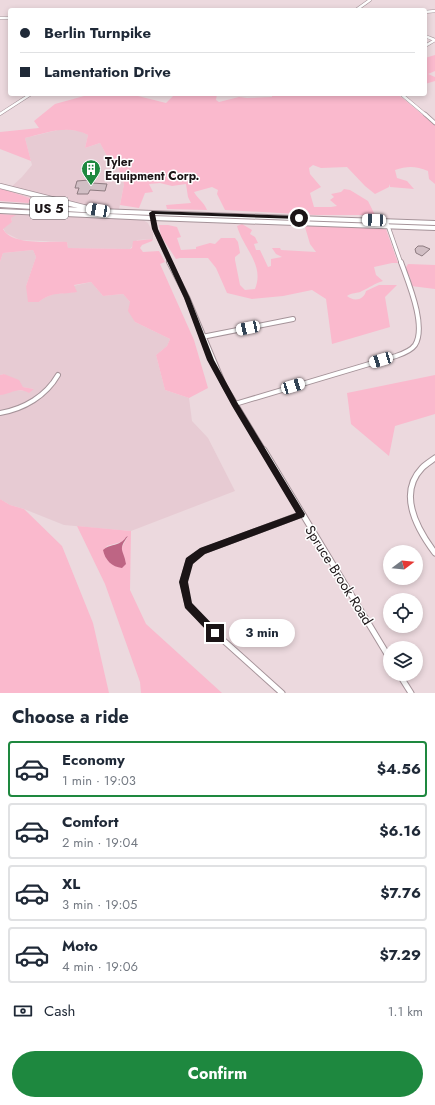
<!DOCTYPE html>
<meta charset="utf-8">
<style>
:root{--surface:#fff;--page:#f2f2f3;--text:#1f2937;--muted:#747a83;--line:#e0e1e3;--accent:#1e883f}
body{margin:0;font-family:Jost,sans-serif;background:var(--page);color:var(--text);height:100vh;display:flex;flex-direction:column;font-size:15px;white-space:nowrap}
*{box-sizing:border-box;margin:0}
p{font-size:13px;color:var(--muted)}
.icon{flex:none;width:22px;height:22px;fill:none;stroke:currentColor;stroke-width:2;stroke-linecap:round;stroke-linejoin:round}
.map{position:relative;height:693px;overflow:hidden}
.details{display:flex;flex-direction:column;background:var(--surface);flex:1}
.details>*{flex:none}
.banner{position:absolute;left:8px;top:8px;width:419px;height:88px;border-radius:4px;box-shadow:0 2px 6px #0003;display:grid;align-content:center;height:88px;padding:0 12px;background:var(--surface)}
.needle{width:26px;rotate:74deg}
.buttons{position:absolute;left:383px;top:545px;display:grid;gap:8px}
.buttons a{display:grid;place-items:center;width:40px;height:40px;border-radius:50%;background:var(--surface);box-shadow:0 2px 6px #0003;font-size:20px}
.end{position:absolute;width:18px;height:18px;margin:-9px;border:5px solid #1b1416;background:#fff;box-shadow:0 0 0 2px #fff}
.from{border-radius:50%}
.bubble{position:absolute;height:28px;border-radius:14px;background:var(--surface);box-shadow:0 2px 6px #0003;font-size:13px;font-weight:700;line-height:28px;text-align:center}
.car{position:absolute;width:12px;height:24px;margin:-12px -6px;border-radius:5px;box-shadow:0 0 3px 1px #0007;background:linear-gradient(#fff 24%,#345 0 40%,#fff 0 76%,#345 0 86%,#fff 0)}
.banner b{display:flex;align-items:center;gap:14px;height:38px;font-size:15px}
.banner b+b{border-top:1px solid var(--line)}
.banner i{width:10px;height:10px;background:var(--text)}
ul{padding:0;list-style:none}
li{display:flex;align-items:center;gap:12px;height:56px;margin:0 8px 6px;padding:0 4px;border:2px solid var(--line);border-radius:4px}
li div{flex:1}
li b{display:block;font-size:15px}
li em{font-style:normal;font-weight:700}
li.on{border-color:var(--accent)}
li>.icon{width:36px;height:36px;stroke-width:1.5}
h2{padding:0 12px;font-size:18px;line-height:48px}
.pay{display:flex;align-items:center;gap:10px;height:44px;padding:0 12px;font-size:15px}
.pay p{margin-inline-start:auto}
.action{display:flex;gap:8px;margin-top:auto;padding:8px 12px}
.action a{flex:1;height:46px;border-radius:24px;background:var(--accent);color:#fff;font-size:16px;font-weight:700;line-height:46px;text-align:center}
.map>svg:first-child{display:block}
.built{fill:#e7cbd3}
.green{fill:#fab9cd;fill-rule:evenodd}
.water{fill:#be6584}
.building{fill:#d1bec4;stroke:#8d7b80}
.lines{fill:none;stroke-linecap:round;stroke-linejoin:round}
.minor-far3-casing{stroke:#a59399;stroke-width:3.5}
.minor-far2-casing{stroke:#a59399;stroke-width:4.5}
.minor-far1-casing{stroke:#a59399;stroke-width:6}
.minor-casing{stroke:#a59399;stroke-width:7}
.tertiary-casing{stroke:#a59399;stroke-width:6}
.trunk-casing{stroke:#a59399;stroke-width:2}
.minor-far3{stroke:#fff;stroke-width:2.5}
.minor-far2{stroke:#fff;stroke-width:3}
.minor-far1{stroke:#fff;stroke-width:4}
.minor{stroke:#fff;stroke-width:5}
.tertiary{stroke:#fff;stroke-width:4.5}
.trunk{fill:#fff;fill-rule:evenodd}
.route{fill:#1b1416}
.labels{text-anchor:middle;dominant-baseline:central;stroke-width:3;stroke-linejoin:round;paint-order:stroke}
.far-poi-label{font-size:12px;font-weight:bold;fill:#1b1416;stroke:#fff;text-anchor:start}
.shield{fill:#fff;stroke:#5f5a5c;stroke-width:1}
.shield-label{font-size:13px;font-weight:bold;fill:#1b1416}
.street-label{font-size:14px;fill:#1b1416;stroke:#fff}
</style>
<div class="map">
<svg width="435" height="693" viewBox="0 0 435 693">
<rect width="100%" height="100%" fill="#ecd9de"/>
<g class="built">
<polygon points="62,129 80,131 88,135 85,148 100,143 109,160 118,167 124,184 117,219 143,220 148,223 153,233 153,239 137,240 130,249 68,248 67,242 20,240 6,233 3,228 12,222 11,218 32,199 7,191 22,177 32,165 25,138"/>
<polygon points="33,250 36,257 26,286 39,302 44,298 54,294 76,292 73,286 91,282 103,296 123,294 130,302 135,322 170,339 167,346 156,355 165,390 189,398 192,421 208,438 235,491 131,531 64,525 24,509 10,505 0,499 0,395 15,390 25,391 34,389 23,387 4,374 0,375 0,262 3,253"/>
</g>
<g class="green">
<polygon points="435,55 435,71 428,74 435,77 435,81 425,84 425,58"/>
<path d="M101 94 138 96 166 103 175 94H217L216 100 219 102 239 97 247 98 272 97V94H397L405 100 435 125V184L429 179 428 171C416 166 407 166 395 170L397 178 407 181 414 189 390 187 389 184V187L375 194 365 186 347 167 321 168 313 165 309 168 310 174 321 187 310 193 314 207H331L337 206 330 200 334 197 331 194 341 192 344 189 350 190 368 201 375 215H315L225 210 217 194 218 190 212 187 194 192C198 199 204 202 207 210L167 209 166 205 191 203 188 197 186 184 172 186 160 183 149 184 153 192 145 193 139 208 120 205 124 184 118 167 109 160 100 143 85 148 88 135C67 124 46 133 25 138L31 161 0 149V132L39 128 34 121 55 104 84 96Z"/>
<polygon points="0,188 32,199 28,203 0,201"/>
<path d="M0 214 16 215 11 218 12 222 3 229C12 246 50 241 67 242L68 248 130 249 132 248 133 241 153 239 152 241 142 245 140 248 143 252 159 251 165 262 160 264 194 340 208 388 189 398 165 390 156 355 167 346 170 339 135 322 128 311 130 302 123 294 103 296 91 282 74 285 77 292C62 295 52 291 39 302H28L26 286 36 257 33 250 3 253 0 262Z"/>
<path d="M242 224 252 230 250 234 255 237 258 243 254 244 256 250H260L268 267 271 266V259L282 257 276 254 272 248H280L281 250 316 252 310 244 305 227 308 225 386 229 398 263H392L374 267 376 275 383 281C375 283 369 288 362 291 357 294 352 292 347 296 354 302 364 300 366 291L379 285H397L385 297 390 327 332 344 326 299 312 290 283 296 252 299 227 293 216 268 208 258H180L176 259 161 236 159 225H168L177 227 181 237 177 238 181 250 196 249V247L210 243 215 244 221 238H235L238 242 240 253 235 257V260L240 285 245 290 255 289C265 265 243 248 237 226Z"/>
<polygon points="408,264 435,265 435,289 411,286 410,277 405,269"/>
<path d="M4 374 19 380 23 387 34 389 29 393C18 386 11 394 0 395V375Z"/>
<polygon points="435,375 435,414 395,426 389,456 351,424 347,393"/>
<polygon points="0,499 10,505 24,509 62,546 93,623 109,693 0,693"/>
<path d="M77 526 131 531 130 590 146 624 222 693H141L140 682 105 584ZM128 536 121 549 124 557 107 560 104 550 107 546 121 542Z"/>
</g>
<path class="water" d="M128 536C117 551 124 549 126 564L122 568C112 567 105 560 103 550 110 544 116 546 121 542 125 540 125 537 128 536Z"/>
<g class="building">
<polygon points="89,180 93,181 92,183 107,184 105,191 90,190 88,194 77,194 79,188 75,188 77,181"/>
<polygon points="418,246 423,246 430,249 422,256 416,253 415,249"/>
</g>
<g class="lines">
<defs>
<g id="minor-far3">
<polyline points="356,10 370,0"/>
<polyline points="425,12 435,11"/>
<polyline points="0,18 10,18"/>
<polyline points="425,36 435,40"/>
<polyline points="425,46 435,40"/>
<polyline points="401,94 426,115"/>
<polyline points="0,114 31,94"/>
</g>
<g id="minor-far2">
<polyline points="425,114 435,123"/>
<polyline points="152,215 156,232 170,263"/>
<polyline points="387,223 401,263"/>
</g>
<g id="minor-far1">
<polyline points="169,262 187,297 224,385 264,451"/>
<polyline points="202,337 293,319"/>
<path d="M235 404 396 356C402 354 411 351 415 345 427 326 408 282 401 262"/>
<path d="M0 413C24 409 46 396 58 375"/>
</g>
<g id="minor">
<polyline points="264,450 390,659"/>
<path d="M435 458C431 461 426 464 422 468 397 494 417 529 435 553"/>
<polyline points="399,674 411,693"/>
<polyline points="282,693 204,623 188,605 183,582 189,561 203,551 302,514"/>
</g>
<g id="tertiary">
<polyline points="0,186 91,209"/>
<polyline points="40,197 45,201 41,213"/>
</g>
<g id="trunk">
<polygon points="0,203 98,209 435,221 435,225 98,213 0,207"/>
<polygon points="0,209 152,216 435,226 435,230 152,220 0,213"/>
</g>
</defs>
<use href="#minor-far3" class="minor-far3-casing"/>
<use href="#minor-far2" class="minor-far2-casing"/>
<use href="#minor-far1" class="minor-far1-casing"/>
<use href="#minor" class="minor-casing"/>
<use href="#tertiary" class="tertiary-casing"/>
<use href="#trunk" class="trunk-casing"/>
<use href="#minor-far3" class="minor-far3"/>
<use href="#minor-far2" class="minor-far2"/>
<use href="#minor-far1" class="minor-far1"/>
<use href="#minor" class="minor"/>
<use href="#tertiary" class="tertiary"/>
<use href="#trunk" class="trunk"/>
</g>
<polygon class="route" points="152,211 299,216 301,218 299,219 155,214 158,229 190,298 214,360 237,402 305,514 304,517 205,554 193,564 188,582 192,603 218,630 220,633 218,636 215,637 212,636 185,608 179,582 186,558 200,548 296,513 232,406 207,360 184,298 152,229 149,213"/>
<defs>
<symbol id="building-pin" viewBox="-11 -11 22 30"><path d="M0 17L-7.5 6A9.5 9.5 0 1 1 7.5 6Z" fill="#1e883f" stroke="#fff"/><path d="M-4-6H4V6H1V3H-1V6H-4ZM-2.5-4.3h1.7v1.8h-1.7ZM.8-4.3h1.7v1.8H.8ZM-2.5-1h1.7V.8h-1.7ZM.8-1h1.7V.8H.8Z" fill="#fff"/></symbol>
</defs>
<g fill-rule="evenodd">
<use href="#building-pin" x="80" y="158" width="22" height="30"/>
</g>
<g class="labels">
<g class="far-poi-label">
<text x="105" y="162">Tyler<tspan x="105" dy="14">Equipment Corp.</tspan></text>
</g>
<rect class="shield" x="30" y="197" width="38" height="22" rx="3"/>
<g class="shield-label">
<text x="49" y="208">US 5</text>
</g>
<g class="street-label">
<text transform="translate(339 575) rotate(58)">Spruce Brook Road</text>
</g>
</g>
</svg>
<div class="buttons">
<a><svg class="needle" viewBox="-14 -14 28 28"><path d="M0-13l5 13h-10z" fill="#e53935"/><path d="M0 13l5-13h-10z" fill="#747a83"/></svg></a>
<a><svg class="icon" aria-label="locate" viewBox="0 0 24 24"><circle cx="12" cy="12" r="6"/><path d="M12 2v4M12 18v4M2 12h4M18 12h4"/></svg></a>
<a><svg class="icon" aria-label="layers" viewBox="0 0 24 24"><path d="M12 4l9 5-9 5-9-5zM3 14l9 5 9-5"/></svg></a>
</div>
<i class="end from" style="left:299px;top:218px"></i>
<i class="end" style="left:215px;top:633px"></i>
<div class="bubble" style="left:229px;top:619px;width:66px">3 min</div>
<i class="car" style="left:98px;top:210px;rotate:280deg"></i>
<i class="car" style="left:374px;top:220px;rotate:272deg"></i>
<i class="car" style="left:248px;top:328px;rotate:258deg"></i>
<i class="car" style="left:381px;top:360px;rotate:253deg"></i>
<i class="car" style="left:293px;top:386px;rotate:73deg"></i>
<div class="banner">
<b><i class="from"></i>Berlin Turnpike</b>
<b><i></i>Lamentation Drive</b>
</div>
</div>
<section class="details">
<h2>Choose a ride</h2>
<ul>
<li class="on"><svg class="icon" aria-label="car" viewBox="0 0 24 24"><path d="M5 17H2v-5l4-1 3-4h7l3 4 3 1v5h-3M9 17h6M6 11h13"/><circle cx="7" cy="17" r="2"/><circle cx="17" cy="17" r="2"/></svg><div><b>Economy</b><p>1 min · 19:03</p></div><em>$4.56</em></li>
<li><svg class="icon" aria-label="car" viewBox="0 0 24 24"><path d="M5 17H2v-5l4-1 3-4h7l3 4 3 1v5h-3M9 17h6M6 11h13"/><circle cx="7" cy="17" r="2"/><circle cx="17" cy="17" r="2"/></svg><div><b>Comfort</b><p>2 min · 19:04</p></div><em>$6.16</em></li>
<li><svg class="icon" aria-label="car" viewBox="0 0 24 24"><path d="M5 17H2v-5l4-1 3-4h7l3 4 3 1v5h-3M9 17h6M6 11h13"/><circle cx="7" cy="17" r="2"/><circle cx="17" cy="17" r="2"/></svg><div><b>XL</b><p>3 min · 19:05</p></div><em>$7.76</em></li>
<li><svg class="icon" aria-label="car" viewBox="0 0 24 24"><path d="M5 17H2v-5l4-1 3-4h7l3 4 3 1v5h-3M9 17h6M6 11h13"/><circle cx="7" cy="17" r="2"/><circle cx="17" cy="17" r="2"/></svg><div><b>Moto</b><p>4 min · 19:06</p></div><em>$7.29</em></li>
</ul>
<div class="pay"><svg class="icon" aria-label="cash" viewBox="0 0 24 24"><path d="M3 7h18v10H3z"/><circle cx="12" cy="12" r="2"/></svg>Cash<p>1.1 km</p></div>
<div class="action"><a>Confirm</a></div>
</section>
